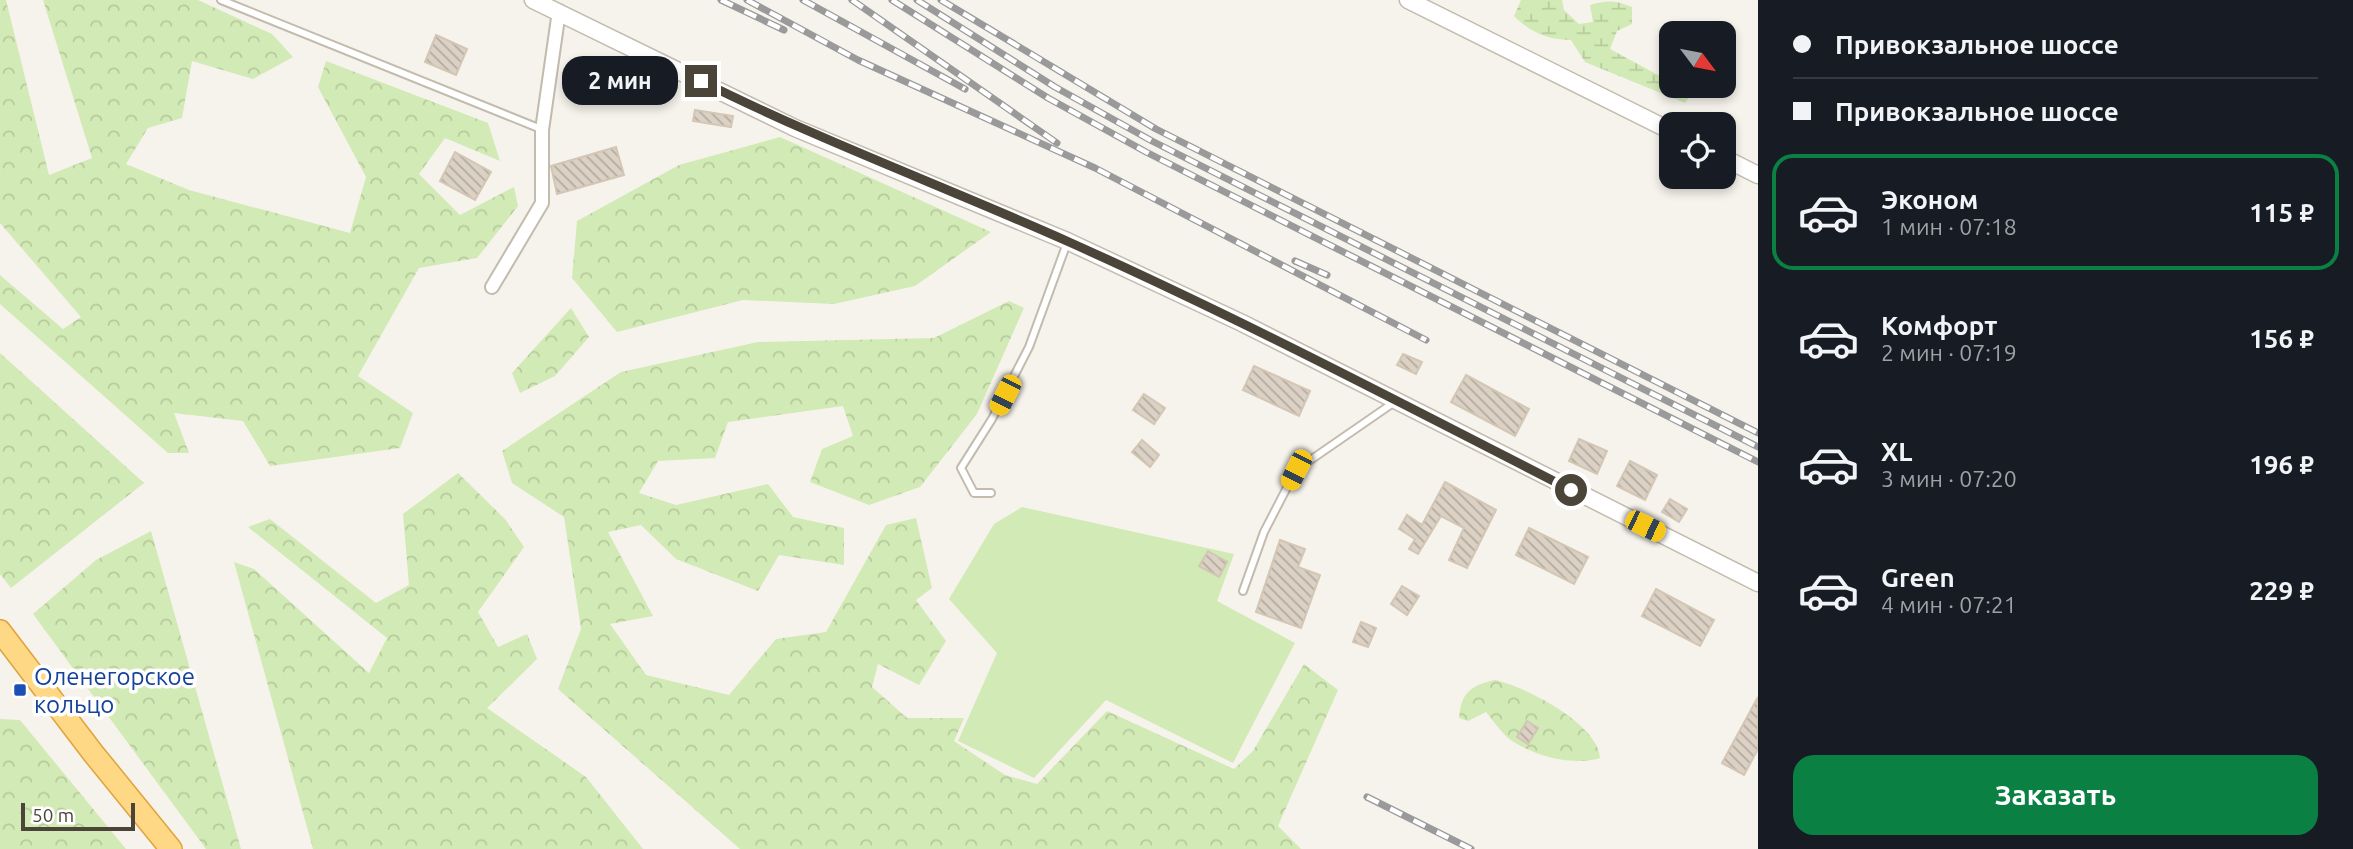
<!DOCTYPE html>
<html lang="ru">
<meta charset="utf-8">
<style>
:root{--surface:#171b24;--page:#242831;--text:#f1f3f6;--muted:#9ea1a6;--line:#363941;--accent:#0b8043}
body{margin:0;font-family:Ubuntu,sans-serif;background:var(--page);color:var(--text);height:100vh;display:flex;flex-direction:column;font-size:26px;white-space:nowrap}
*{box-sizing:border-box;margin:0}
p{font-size:23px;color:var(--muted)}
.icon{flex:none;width:38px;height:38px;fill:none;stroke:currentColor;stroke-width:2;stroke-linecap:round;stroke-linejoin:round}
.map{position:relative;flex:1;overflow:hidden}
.drawer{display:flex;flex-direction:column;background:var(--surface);width:595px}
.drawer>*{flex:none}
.hud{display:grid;align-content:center;height:154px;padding:0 35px;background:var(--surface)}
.needle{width:46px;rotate:122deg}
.tools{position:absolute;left:1659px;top:21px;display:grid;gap:14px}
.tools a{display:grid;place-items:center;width:77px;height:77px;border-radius:14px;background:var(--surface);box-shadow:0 4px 10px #0003;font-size:35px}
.scale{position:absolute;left:21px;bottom:18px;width:114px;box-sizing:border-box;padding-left:7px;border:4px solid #4b4439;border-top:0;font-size:19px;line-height:24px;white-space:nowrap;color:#4b4439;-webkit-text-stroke:5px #fff;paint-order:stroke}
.end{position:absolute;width:32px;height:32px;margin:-16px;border:9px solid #4b4439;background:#fff;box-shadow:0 0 0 4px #fff}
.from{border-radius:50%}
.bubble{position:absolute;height:49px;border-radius:21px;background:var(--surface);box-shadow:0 4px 10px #0003;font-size:23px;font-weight:700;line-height:49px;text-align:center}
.car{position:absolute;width:21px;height:42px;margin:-21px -10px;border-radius:9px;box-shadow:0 0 5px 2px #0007;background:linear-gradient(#f5c518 24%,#345 0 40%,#f5c518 0 76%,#345 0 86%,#f5c518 0)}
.hud b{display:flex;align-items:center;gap:24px;height:66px;font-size:26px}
.hud b+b{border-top:2px solid var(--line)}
.hud i{width:18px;height:18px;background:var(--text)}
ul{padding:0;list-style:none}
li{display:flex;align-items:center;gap:21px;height:116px;margin:0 14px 10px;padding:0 21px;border:4px solid transparent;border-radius:21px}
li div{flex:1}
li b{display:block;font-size:26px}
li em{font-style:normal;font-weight:700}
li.current{border-color:var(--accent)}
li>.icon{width:63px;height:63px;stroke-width:1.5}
.primary-button{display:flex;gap:14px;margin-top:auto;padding:14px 35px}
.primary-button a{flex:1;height:80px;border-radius:21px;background:var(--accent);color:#fff;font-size:28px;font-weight:700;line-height:80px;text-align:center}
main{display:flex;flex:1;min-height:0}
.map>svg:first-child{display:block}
.green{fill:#d2eab5}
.forest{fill:url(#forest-crowns)}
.wetland{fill:url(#wetland-marsh)}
.building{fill:url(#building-back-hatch);stroke:#d3c6b4;stroke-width:2}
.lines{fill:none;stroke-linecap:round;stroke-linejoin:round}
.service-casing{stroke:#c2bbae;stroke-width:10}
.minor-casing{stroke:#c2bbae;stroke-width:16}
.tertiary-casing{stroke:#c2bbae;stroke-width:19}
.trunk-casing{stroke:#e0a23b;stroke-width:24}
.service{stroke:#fff;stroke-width:6}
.minor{stroke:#fff;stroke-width:12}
.tertiary{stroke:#fff;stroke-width:16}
.trunk{stroke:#ffd885;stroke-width:21}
.rail-casing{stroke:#9a9a9a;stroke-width:7}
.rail{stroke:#fff;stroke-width:4.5;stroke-dasharray:13;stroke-linecap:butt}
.route{stroke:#4b4439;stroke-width:9}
.transit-dot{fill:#1a4fb4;stroke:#fff;stroke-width:2.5}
.labels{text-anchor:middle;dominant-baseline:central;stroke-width:7;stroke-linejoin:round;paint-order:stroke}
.transit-label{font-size:24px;fill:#164399;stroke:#fff;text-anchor:start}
</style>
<main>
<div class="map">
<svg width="1758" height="849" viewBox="0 0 1758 849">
<defs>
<pattern id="forest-crowns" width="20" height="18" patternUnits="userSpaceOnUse" patternTransform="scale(1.75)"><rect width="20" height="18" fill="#d2eab5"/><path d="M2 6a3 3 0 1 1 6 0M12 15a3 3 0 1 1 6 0" fill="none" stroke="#b6ca9c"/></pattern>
<pattern id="wetland-marsh" width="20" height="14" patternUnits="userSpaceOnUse" patternTransform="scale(1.75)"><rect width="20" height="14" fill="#d2eab5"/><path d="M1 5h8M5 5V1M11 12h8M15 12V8" fill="none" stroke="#b6ca9c"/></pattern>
<pattern id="building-back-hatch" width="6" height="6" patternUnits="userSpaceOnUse" patternTransform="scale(1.75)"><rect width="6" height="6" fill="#dbd1c4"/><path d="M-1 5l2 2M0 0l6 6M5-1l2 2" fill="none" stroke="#b4aba0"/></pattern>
</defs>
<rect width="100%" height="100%" fill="#f6f3ec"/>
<polygon class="green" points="1022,507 1234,554 1217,601 1295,643 1233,763 1106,700 1034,778 958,741 997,653 949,599 994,524"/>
<g class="forest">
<polygon points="0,0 6,0 49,175 92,158 43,0 198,0 272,34 293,57 253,79 192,61 182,118 148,128 126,164 189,190 350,233 366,177 318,87 326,61 488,123 500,161 445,138 419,174 460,215 514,187 518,206 477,258 419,268 358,376 413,413 400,448 270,466 243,421 174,413 189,453 168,453 0,304 0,275 63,329 81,317 0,223"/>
<polygon points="780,137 991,232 915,286 834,304 743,300 617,332 572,278 577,221 679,165"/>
<polygon points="1009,301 1024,308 977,414 920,487 869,505 810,482 822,449 853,436 843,406 728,422 715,458 658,461 639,493 676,505 768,484 793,517 844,528 844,565 779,555 758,591 676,559 641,525 608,532 653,616 610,624 646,675 729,695 776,639 826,632 886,525 916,518 932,588 916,600 946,641 919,685 878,664 872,687 907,718 964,718 954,741 1005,775 1037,784 1107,711 1234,769 1253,751 1304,664 1338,690 1278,826 1301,849 740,849 558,689 581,629 564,517 512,483 502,451 621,372 758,342 934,338"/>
<polygon points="571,308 589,337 555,376 520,393 512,373"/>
<polygon points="0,353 144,483 11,588 0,574"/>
<polygon points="458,473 505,519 524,547 478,612 498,647 527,634 537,659 487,708 586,777 643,849 313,849 234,562 254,569 369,673 387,638 248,527 270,519 376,603 409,585 403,514"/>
<polygon points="151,531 241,849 206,849 33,614 96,560"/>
<path d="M1495 680C1524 686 1599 724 1600 758 1574 767 1530 755 1508 738 1500 731 1493 720 1486 712L1468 721 1459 718C1461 693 1471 685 1495 680Z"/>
<polygon points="0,719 20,720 126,849 0,849"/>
</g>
<path class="wetland" d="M1521 0H1562L1564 10 1579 24 1593 22 1590 5C1606 0 1615 0 1632 7V24L1617 31 1610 49 1671 82V86H1679L1692 93 1685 103 1585 62 1571 40C1548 40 1531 33 1514 16Z"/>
<g class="building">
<polygon points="436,35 467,49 456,75 425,62"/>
<polygon points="695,110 733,116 731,127 693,121"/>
<polygon points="616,147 624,175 557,194 551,166"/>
<polygon points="455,152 491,172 475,200 440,181"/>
<polygon points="1403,354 1422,362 1416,374 1397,365"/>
<polygon points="1254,366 1310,391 1299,416 1243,390"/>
<polygon points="1466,375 1529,409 1515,436 1451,402"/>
<polygon points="1144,394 1165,408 1154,424 1133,410"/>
<polygon points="1579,439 1607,451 1597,474 1569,461"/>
<polygon points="1142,440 1159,455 1150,467 1132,452"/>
<polygon points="1630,461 1657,475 1645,500 1617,486"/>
<polygon points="1445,482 1496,510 1467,568 1449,560 1464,528 1441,516 1418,554 1409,549 1415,539 1399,529 1407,515 1422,525"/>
<polygon points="1670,499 1687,509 1679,522 1662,512"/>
<polygon points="1529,528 1588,557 1574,584 1516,555"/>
<polygon points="1280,540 1305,549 1298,567 1320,575 1301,628 1256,612"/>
<polygon points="1208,551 1227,562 1219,577 1199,566"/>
<polygon points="1402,586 1419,596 1407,615 1391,604"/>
<polygon points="1656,589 1714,620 1700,646 1642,616"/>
<polygon points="1361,622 1376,628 1368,647 1353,642"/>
<polygon points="1758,697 1758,749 1744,775 1722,763"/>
<polygon points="1527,721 1538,728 1528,744 1517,737"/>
</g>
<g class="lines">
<defs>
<g id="service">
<polyline points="221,0 541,129"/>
<polyline points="991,493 974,493 961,468 992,419 1029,347 1067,243"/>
<polyline points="1243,591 1264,532 1296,470 1396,401"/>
</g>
<polyline id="minor" points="492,287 542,203 542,130 559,11"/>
<g id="tertiary">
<polyline points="533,0 795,128 1067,241 1242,323 1758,583"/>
<polyline points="1408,0 1671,131"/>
<polyline points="1724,158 1758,175"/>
</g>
<polyline id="trunk" points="0,631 93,753 171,849"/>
</defs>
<use href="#service" class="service-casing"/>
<use href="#minor" class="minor-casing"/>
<use href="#tertiary" class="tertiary-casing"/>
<use href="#trunk" class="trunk-casing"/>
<use href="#service" class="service"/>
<use href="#minor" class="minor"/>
<use href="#tertiary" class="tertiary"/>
<use href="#trunk" class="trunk"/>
<defs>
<g id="rail">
<polyline points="721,0 784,30"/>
<polyline points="747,0 858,60 1095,168 1426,340"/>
<polyline points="803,0 965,89"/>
<polyline points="852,0 1057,143"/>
<polyline points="892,0 1048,98 1146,152 1758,462"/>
<polyline points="917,0 1055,87 1152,141 1758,447"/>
<polyline points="941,0 1156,129 1758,433"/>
<polyline points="1295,261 1327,275"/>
<polyline points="1367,797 1471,849"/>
</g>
</defs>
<use href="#rail" class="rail-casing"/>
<use href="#rail" class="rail"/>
</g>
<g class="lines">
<path class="route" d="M701 81C821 141 946 187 1069 242 1239 318 1405 405 1571 490"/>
</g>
<rect class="transit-dot" x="13" y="683" width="14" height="14" rx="3.5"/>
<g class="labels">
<g class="transit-label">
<text x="34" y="676">Оленегорское<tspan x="34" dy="28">кольцо</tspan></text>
</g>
</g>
</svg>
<div class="tools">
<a><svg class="needle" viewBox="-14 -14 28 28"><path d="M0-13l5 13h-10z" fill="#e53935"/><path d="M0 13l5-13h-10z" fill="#9ea1a6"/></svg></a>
<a><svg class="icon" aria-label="locate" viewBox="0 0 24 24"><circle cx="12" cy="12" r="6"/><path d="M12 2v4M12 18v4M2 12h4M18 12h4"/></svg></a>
</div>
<div class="scale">50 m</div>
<i class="end from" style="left:1571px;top:490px"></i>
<i class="end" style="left:701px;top:81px"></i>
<div class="bubble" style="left:562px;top:56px;width:116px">2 мин</div>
<i class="car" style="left:1005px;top:395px;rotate:207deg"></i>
<i class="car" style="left:1296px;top:470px;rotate:207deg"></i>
<i class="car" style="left:1645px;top:526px;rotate:116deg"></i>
</div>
<section class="drawer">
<div class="hud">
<b><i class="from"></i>Привокзальное шоссе</b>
<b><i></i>Привокзальное шоссе</b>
</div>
<ul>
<li class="current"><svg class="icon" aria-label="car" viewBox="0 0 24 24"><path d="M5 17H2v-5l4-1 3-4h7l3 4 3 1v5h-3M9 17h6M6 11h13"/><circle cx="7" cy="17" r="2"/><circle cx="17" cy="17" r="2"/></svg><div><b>Эконом</b><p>1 мин · 07:18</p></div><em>115 ₽</em></li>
<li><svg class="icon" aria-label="car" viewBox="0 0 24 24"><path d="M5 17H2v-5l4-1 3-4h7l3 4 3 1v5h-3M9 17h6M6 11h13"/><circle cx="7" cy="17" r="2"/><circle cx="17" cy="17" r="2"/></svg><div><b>Комфорт</b><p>2 мин · 07:19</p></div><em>156 ₽</em></li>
<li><svg class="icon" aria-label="car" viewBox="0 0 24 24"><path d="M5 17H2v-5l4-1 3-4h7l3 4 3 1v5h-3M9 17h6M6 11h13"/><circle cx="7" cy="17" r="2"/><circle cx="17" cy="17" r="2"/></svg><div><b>XL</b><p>3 мин · 07:20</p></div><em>196 ₽</em></li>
<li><svg class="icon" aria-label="car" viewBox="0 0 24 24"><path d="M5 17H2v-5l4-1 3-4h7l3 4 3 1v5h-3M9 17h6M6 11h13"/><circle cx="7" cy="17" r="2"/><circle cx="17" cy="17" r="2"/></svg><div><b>Green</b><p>4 мин · 07:21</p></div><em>229 ₽</em></li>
</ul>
<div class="primary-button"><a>Заказать</a></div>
</section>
</main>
